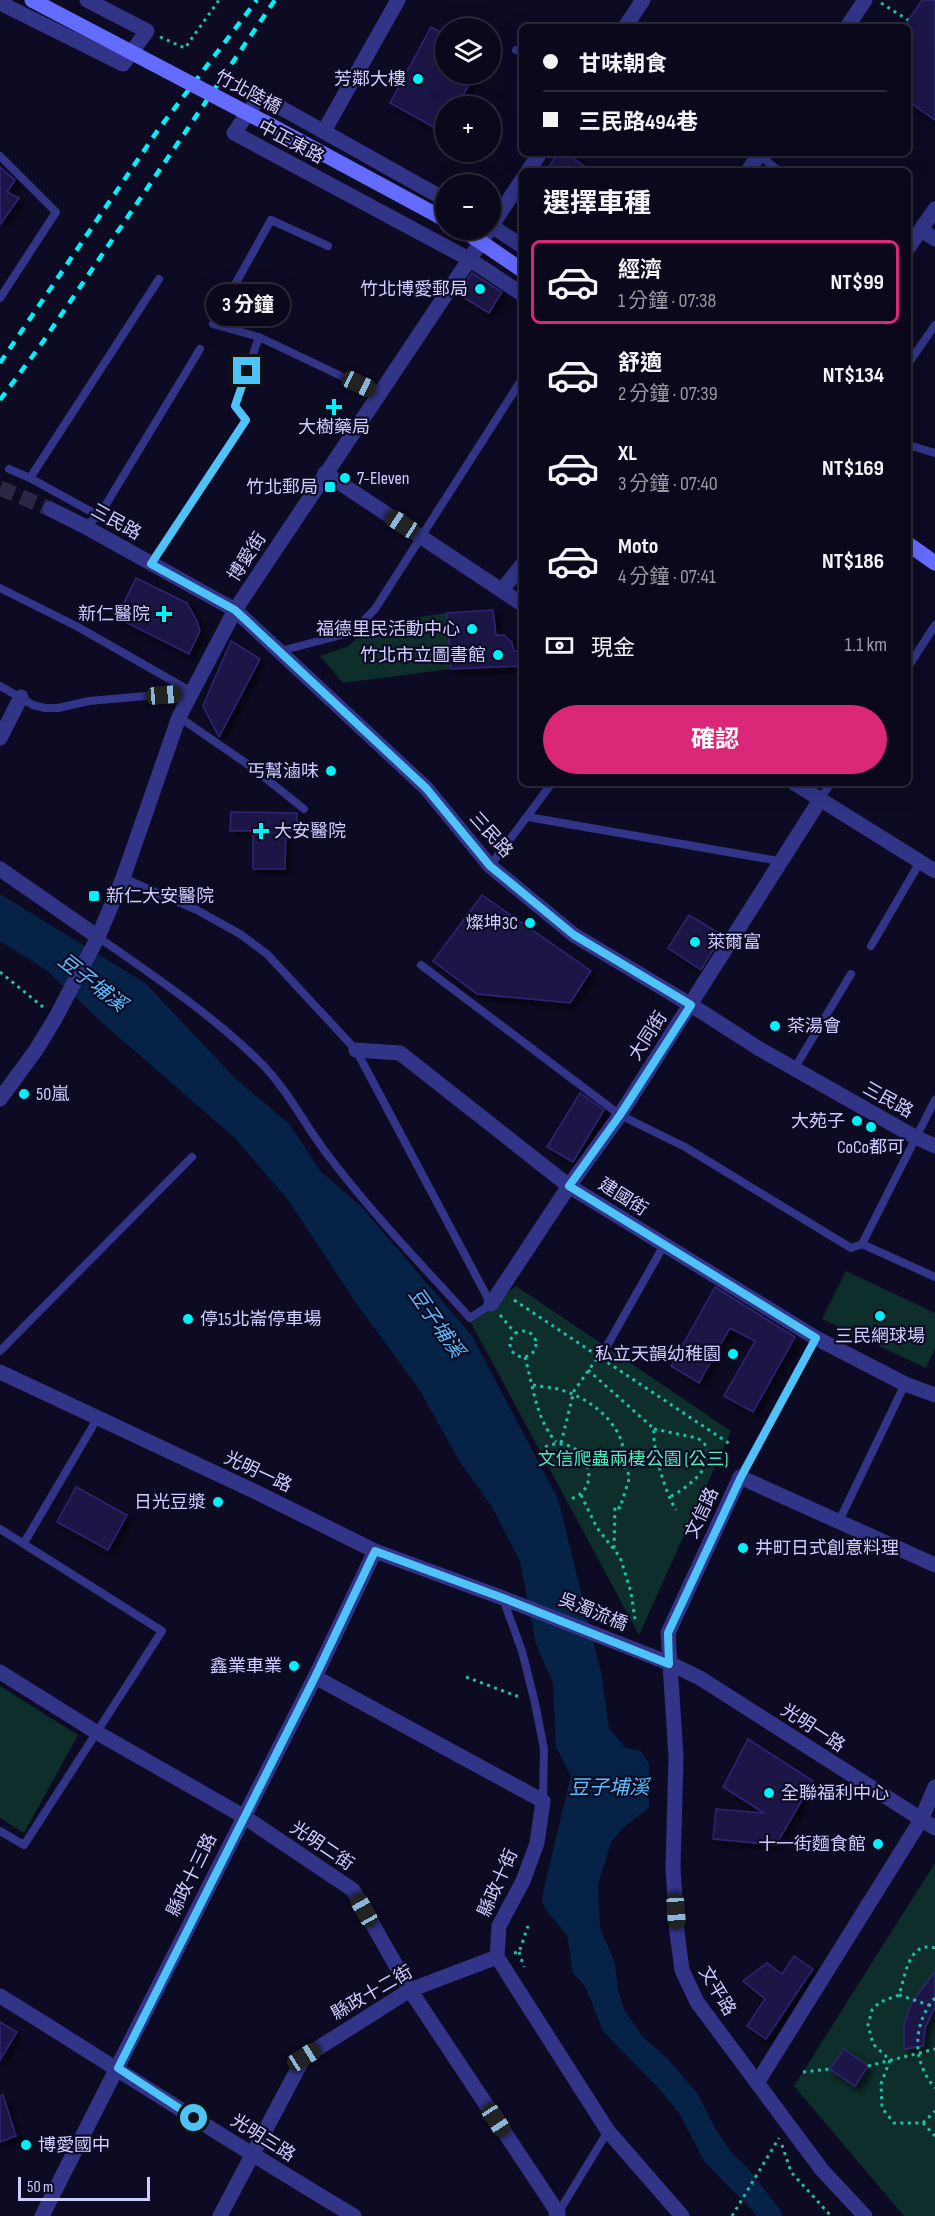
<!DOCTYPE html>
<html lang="zh-TW">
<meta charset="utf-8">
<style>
:root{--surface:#0a081a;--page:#131123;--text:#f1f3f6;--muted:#999aa2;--line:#2a2939;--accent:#db2777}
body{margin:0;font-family:"Sofia Sans Condensed","Noto Sans TC",sans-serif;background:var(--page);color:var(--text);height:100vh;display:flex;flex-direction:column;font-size:22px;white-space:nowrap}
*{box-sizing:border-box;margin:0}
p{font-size:20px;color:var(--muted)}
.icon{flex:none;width:33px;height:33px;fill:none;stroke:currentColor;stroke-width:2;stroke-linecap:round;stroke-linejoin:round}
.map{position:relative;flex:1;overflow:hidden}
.panel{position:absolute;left:519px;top:168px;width:392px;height:618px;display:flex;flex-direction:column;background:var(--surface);border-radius:9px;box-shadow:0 6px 24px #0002,0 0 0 2px var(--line)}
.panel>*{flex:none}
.hud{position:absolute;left:519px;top:24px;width:392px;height:132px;border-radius:9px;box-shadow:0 6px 24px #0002,0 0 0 2px var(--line);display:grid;align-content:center;height:132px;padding:0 24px;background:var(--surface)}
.tools{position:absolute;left:435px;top:18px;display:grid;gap:12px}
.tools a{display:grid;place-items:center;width:66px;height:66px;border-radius:50%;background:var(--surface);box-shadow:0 6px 24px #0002,0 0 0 2px var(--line);font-size:30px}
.scale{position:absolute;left:18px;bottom:15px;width:132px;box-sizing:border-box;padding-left:6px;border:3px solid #cfcdff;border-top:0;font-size:16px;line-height:21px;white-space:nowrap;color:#cfcdff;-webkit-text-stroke:4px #0d0b23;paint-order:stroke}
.end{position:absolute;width:27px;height:27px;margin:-14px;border:8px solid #4fc3f7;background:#111;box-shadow:0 0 0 3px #111}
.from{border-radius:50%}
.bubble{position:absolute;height:42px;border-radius:21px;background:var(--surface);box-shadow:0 6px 24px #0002,0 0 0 2px var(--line);font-size:20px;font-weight:700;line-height:42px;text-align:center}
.car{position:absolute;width:18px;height:36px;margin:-18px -9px;border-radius:8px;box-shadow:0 0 4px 2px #0007;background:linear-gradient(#222 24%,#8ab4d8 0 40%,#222 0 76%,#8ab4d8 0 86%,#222 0)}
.hud b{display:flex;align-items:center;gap:21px;height:57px;font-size:22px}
.hud b+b{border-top:2px solid var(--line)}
.hud i{width:15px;height:15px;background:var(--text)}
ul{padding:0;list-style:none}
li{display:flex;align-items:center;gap:18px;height:84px;margin:0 12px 9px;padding:0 12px;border:3px solid transparent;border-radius:9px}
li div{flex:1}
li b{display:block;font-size:22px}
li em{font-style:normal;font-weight:700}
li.current{border-color:var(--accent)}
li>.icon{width:54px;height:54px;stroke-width:1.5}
h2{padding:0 24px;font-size:27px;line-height:72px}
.pay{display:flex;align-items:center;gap:15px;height:66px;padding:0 24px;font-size:22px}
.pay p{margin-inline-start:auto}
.cta{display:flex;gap:12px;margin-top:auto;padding:12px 24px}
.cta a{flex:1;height:69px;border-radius:36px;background:var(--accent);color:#fff;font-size:24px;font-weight:700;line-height:69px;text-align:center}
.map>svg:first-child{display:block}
.green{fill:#0d2e2a}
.water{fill:#062247}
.building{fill:#1c1546;stroke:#2f2574;stroke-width:1.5;filter:url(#shadow)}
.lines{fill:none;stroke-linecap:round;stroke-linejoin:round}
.tertiary-tunnel{stroke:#2a2844;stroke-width:15;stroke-dasharray:15 8;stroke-linecap:butt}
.path{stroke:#21bfaa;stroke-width:3;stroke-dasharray:3 4.5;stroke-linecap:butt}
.service{stroke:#313487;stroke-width:8}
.minor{stroke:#313487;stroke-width:15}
.tertiary{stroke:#313487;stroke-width:15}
.secondary{stroke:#646bff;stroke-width:15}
.rail{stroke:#00f1f8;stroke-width:4.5;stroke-dasharray:9 8;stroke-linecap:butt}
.secondary-bridge{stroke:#646bff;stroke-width:15}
.route{stroke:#4fc3f7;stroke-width:8}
.poi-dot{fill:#00f1f8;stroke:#0d0b23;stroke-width:2}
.labels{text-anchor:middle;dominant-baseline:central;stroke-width:4.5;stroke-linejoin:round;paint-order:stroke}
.poi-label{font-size:18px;fill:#cfcdff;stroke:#0d0b23;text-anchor:end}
.street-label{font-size:18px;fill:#cfcdff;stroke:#0d0b23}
.park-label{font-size:18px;fill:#4cecb8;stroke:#0d0b23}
.water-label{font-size:20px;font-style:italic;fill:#5bbfff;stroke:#0d0b23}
</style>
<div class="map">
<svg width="935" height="2216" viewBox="0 0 935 2216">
<defs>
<filter id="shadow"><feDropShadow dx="5" dy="5" stdDeviation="3" flood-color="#0009"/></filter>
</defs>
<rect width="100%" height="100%" fill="#0d0b23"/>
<g class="green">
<polygon points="447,613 451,669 343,683 320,656 349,646 370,624"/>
<polygon points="846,1271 935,1313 935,1348 926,1368 822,1319"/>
<polygon points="516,1286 731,1431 639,1635 470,1321"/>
<polygon points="0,1686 78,1735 24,1833 0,1818"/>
<polygon points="935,1863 935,2216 904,2216 794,2086"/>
</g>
<polygon class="water" points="0,894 145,983 236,1079 290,1125 321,1172 360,1205 472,1336 558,1499 601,1672 609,1728 625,1748 641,1751 649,1764 649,1808 625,1826 611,1842 598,1885 600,1928 615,1963 618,1990 625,2011 642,2036 667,2058 697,2093 716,2130 732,2153 747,2167 780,2210 782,2216 756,2216 752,2210 705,2162 679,2113 662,2092 603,2031 585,1986 573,1973 567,1935 545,1909 542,1899 544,1888 571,1776 556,1747 553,1683 536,1644 520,1561 492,1507 460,1462 419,1389 356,1303 289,1201 235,1138 106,1026 46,970 0,941"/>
<g class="building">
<polygon points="922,0 935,0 935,120 908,101 908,21"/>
<polygon points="431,27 446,35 446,74 475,74 457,106 446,106 446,134 390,103"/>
<polygon points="558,153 566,153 591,171 546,171"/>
<polygon points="0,167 15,180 7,192 19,198 0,225"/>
<polygon points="472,273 502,292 489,313 458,294"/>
<polygon points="136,578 187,603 197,621 200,631 189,654 117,618"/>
<polygon points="493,610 496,635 504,635 512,643 514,651 522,650 522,666 451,669 447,613"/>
<polygon points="231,641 260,659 219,737 203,706"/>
<polygon points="231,812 297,813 297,831 286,831 285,869 253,869 253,831 230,831"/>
<polygon points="482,895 591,971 570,1003 477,994 433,961"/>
<polygon points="689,915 722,935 701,970 668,948"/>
<polygon points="580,1093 604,1110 573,1162 547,1147"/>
<polygon points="715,1287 795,1337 753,1412 724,1396 755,1341 730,1328 699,1383 671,1366"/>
<polygon points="76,1487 127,1515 108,1550 57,1522"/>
<polygon points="748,1739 813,1781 776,1845 713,1839 716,1809 764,1813 723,1787"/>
<polygon points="794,1956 813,1969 766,2039 747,2026 765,1999 743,1981 767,1963 782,1974"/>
<polygon points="935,1971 935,2007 925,2028 923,2046 904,2049 904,2025 911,2004"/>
<polygon points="0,2022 17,2032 0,2060"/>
<polygon points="844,2049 868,2066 855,2086 830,2069"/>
<polygon points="3,2095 16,2136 0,2142 0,2096"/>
</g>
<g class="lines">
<polyline class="tertiary-tunnel" points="0,488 50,509"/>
<g class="path">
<polyline points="881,3 908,20"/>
<polyline points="160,37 185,48 219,0"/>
<polyline points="0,972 43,1007"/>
<polyline points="514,1300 730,1444"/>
<polyline points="500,1315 515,1333"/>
<circle cx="523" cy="1344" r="13"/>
<path d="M525 1357C533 1386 536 1419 556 1442"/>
<path d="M588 1370 654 1429C652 1449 665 1492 676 1510"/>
<path d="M533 1385C542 1387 552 1387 561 1390 586 1397 612 1416 621 1440 626 1454 620 1463 630 1476L620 1508 615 1506 614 1549"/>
<path d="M654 1429 697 1438C728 1456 688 1489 669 1497"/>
<polyline points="561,1443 574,1391 600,1354"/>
<path d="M545 1447C583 1430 608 1488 570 1499"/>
<polyline points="581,1495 597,1528 620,1557 631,1592 635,1619"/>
<polyline points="466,1677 522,1698"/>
<path d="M935 1948C908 1940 905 1978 899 1995L880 2002 872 2010 868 2025 873 2044 890 2060 881 2084 882 2108 894 2123H923L935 2136"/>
<polyline points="519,1952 524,1967"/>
<polyline points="514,1953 519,1952 528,1926"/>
<polyline points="899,1995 929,2005"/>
<path d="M935 1998C912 2024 912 2062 935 2088"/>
<polyline points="868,2066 935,2049"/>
<polyline points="803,2072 830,2069"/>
<polyline points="923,2123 935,2111"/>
<polyline points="782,2145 791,2172 831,2216"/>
<polyline points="732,2216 779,2138"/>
</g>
<g class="service">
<polyline points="516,50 522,52"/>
<polyline points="757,153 779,171"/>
<polyline points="0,156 56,212 0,298"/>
<polyline points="328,246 271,220 213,324 259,337 379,394"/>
<polyline points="908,364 935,325"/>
<polyline points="908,445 935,453"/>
<polyline points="9,469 30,478 99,516"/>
<polyline points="30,478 159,279"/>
<polyline points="84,526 99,516 200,349"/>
<polyline points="151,563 246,420 235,406 259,337"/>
<polyline points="0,588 78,627 192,692"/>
<polyline points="280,651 353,632 375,609 522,379"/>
<polyline points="908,667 935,625"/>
<polyline points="0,686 33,705 45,708 58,708 89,701 191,692"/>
<polyline points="179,717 253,768 304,809"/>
<polyline points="820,799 831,783"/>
<polyline points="528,817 779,861"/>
<polyline points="490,866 552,783"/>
<path d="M98 937C154 976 211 1014 260 1062 286 1088 302 1120 324 1150 368 1209 420 1263 470 1318L491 1304 356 1050 267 954 240 934 197 910 123 878"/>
<polyline points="871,946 920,862"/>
<polyline points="421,965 620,1115 685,1147 851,1248 862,1244"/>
<polyline points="794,1069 851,974"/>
<polyline points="862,1244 935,1100"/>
<polyline points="862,1244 935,1277"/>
<polyline points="608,1344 664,1245"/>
<polyline points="0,1351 192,1157"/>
<polyline points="740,1477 816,1338"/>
<polyline points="839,1521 905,1384"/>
<polyline points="0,1529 162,1631 24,1845 0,1831"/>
<polyline points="24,1543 97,1419"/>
<polyline points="503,1599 522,1651 535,1703 544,1749 543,1800"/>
<polyline points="558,2213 608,2131"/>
</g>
<g class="minor">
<polyline points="0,3 123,64 147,31 87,0"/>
<polyline points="847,27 865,0"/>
<polyline points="324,131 398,0"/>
<polyline points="748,171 760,153"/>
<polyline points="446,200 260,96 234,133 469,259 522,294"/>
<polyline points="490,225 522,246"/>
<polyline points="921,230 935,239"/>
<polyline points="908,248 935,209"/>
<polyline points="325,473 522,604"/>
<polyline points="502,590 522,565"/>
<polyline points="0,738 21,697"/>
<polyline points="794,783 935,871"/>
<polyline points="0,869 98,937"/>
<polyline points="356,1050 400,1053 569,1186 816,1338 905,1384 935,1395"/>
<polyline points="491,1304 569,1186 620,1115 820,800"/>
<polyline points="0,1672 96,1732 243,1816 353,1890 410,1990 558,2213 556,2216"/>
<polyline points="315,1677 543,1801 537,1843 523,1881 499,1926 497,1957 608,2131 682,2216"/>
<path d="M0 1996C118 2069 234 2145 354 2216"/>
<polyline points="757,2083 921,1820 935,1787"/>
<polyline points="42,2216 315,1677 375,1551"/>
<polyline points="220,2216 304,2057 410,1990 497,1957"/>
<polyline points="865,2216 822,2170 697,2002 682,1970 677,1932 673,1868 676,1757 668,1633 740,1477 935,1565"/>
</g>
<g class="tertiary">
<polyline points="625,27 643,0"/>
<polyline points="528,171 540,153"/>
<polyline points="490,228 522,180"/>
<polyline points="50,509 84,526 235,610 426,788 490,866 574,935 691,1005 758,1048 915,1137 935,1146"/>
<polyline points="0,1099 36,1050 56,1017 98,937 123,878 179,717 235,610 489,230"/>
<polyline points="0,1372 256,1492 375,1551 503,1598 669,1663 700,1678 935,1828"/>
</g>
<polyline class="secondary" points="908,544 935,563"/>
<g class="rail">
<polyline points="0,363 158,130 257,0"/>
<polyline points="0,400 40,346 275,0"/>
</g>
<g class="secondary-bridge">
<polyline points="32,0 268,124 446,220"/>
<polyline points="463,230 522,270"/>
</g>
</g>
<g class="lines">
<polyline class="route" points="194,2118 118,2068 315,1677 375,1551 503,1598 669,1664 668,1633 741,1477 816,1338 569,1186 620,1115 691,1005 574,935 490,866 426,788 235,610 151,564 246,420 235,406 247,371"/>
</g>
<g class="poi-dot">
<circle cx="418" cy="79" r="6"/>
<circle cx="480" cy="289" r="6"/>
<path d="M331 398h6v6h6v6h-6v6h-6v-6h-6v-6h6z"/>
<circle cx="345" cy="478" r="6"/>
<rect x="324" y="481" width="12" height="12" rx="3"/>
<path d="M161 605h6v6h6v6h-6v6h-6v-6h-6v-6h6z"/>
<circle cx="472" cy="629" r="6"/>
<circle cx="498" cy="655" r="6"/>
<circle cx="331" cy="771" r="6"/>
<path d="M258 822h6v6h6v6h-6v6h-6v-6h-6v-6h6z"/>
<rect x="88" y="890" width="12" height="12" rx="3"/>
<circle cx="530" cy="923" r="6"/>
<circle cx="695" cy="942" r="6"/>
<circle cx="775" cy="1026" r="6"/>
<circle cx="24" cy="1094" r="6"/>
<circle cx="857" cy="1121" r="6"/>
<circle cx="871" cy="1127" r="6"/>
<circle cx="880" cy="1316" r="6"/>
<circle cx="188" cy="1319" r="6"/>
<circle cx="733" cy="1354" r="6"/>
<circle cx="218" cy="1502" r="6"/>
<circle cx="743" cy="1548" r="6"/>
<circle cx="294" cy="1666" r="6"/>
<circle cx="769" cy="1793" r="6"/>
<circle cx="878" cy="1844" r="6"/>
<circle cx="26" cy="2145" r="6"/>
</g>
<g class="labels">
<g class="poi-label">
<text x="406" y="79">芳鄰大樓</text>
<text x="468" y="289">竹北博愛郵局</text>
<text x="334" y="427" text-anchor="middle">大樹藥局</text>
<text x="357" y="478" text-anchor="start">7-Eleven</text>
<text x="318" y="487">竹北郵局</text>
<text x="150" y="614">新仁醫院</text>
<text x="460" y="629">福德里民活動中心</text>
<text x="486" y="655">竹北市立圖書館</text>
<text x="319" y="771">丐幫滷味</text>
<text x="274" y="831" text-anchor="start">大安醫院</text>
<text x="106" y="896" text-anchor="start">新仁大安醫院</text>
<text x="518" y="923">燦坤3C</text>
<text x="707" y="942" text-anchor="start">萊爾富</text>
<text x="787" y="1026" text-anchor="start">茶湯會</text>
<text x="36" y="1094" text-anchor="start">50嵐</text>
<text x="845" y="1121">大苑子</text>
<text x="871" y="1147" text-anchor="middle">CoCo都可</text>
<text x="200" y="1319" text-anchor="start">停15北崙停車場</text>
<text x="880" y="1336" text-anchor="middle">三民網球場</text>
<text x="721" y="1354">私立天韻幼稚園</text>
<text x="206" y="1502">日光豆漿</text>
<text x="755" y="1548" text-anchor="start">井町日式創意料理</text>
<text x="282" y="1666">鑫業車業</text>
<text x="781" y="1793" text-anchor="start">全聯福利中心</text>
<text x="866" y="1844">十一街麵食館</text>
<text x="38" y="2145" text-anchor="start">博愛國中</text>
</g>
<g class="street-label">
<text transform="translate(248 92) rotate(28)">竹北陸橋</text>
<text transform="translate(291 142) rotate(28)">中正東路</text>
<text transform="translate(116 522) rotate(29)">三民路</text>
<text transform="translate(247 557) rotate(-57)">博愛街</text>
<text transform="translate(491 835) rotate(48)">三民路</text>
<text transform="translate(648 1036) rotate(-57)">大同街</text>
<text transform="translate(888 1100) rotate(29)">三民路</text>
<text transform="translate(623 1197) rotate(32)">建國街</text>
<text transform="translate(258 1472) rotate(25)">光明一路</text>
<text transform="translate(702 1513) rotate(-65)">文信路</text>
<text transform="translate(593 1612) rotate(22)">吳濁流橋</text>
<text transform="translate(813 1728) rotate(33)">光明一路</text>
<text transform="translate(322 1846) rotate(34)">光明二街</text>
<text transform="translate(192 1875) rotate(-64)">縣政十三路</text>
<text transform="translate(498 1883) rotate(-66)">縣政十街</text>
<text transform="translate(717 1991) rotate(59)">文平路</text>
<text transform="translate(372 1993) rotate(-30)">縣政十二街</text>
<text transform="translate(263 2138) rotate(32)">光明三路</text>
</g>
<g class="park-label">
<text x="633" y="1459">文信爬蟲兩棲公園 (公三)</text>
</g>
<g class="water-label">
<text transform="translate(92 983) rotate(38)">豆子埔溪</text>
<text transform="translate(436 1323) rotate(55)">豆子埔溪</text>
<text x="609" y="1788">豆子埔溪</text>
</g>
</g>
</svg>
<div class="tools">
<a><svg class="icon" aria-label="layers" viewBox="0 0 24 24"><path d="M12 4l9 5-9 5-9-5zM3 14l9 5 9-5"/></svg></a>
<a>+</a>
<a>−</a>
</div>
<div class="scale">50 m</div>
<i class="end from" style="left:194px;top:2118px"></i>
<i class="end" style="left:247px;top:371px"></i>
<div class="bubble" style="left:206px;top:284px;width:84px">3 分鐘</div>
<i class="car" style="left:359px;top:384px;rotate:115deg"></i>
<i class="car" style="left:402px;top:524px;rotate:303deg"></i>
<i class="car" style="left:164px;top:695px;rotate:85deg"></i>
<i class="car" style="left:364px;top:1910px;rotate:331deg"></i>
<i class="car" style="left:676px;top:1911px;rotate:176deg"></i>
<i class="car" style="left:304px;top:2057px;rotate:58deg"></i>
<i class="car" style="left:496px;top:2120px;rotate:147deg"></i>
<div class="hud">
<b><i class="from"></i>甘味朝食</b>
<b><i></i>三民路494巷</b>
</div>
<section class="panel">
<h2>選擇車種</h2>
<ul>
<li class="current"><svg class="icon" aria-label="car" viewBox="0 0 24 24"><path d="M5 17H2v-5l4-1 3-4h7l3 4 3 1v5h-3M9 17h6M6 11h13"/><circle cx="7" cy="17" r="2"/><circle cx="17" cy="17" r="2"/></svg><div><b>經濟</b><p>1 分鐘 · 07:38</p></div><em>NT$99</em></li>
<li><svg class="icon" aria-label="car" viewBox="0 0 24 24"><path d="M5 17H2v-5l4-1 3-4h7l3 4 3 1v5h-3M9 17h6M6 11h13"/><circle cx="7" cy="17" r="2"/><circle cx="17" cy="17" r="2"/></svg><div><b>舒適</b><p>2 分鐘 · 07:39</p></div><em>NT$134</em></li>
<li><svg class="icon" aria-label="car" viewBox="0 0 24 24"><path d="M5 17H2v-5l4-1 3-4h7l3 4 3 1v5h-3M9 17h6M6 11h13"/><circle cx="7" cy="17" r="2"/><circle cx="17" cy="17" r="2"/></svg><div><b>XL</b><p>3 分鐘 · 07:40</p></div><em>NT$169</em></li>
<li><svg class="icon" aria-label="car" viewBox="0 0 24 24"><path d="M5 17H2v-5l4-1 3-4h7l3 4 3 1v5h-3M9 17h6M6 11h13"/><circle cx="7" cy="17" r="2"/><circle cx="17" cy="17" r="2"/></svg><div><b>Moto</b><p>4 分鐘 · 07:41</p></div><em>NT$186</em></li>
</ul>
<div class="pay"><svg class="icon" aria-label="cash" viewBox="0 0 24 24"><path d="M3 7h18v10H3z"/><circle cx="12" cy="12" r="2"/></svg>現金<p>1.1 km</p></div>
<div class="cta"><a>確認</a></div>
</section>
</div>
